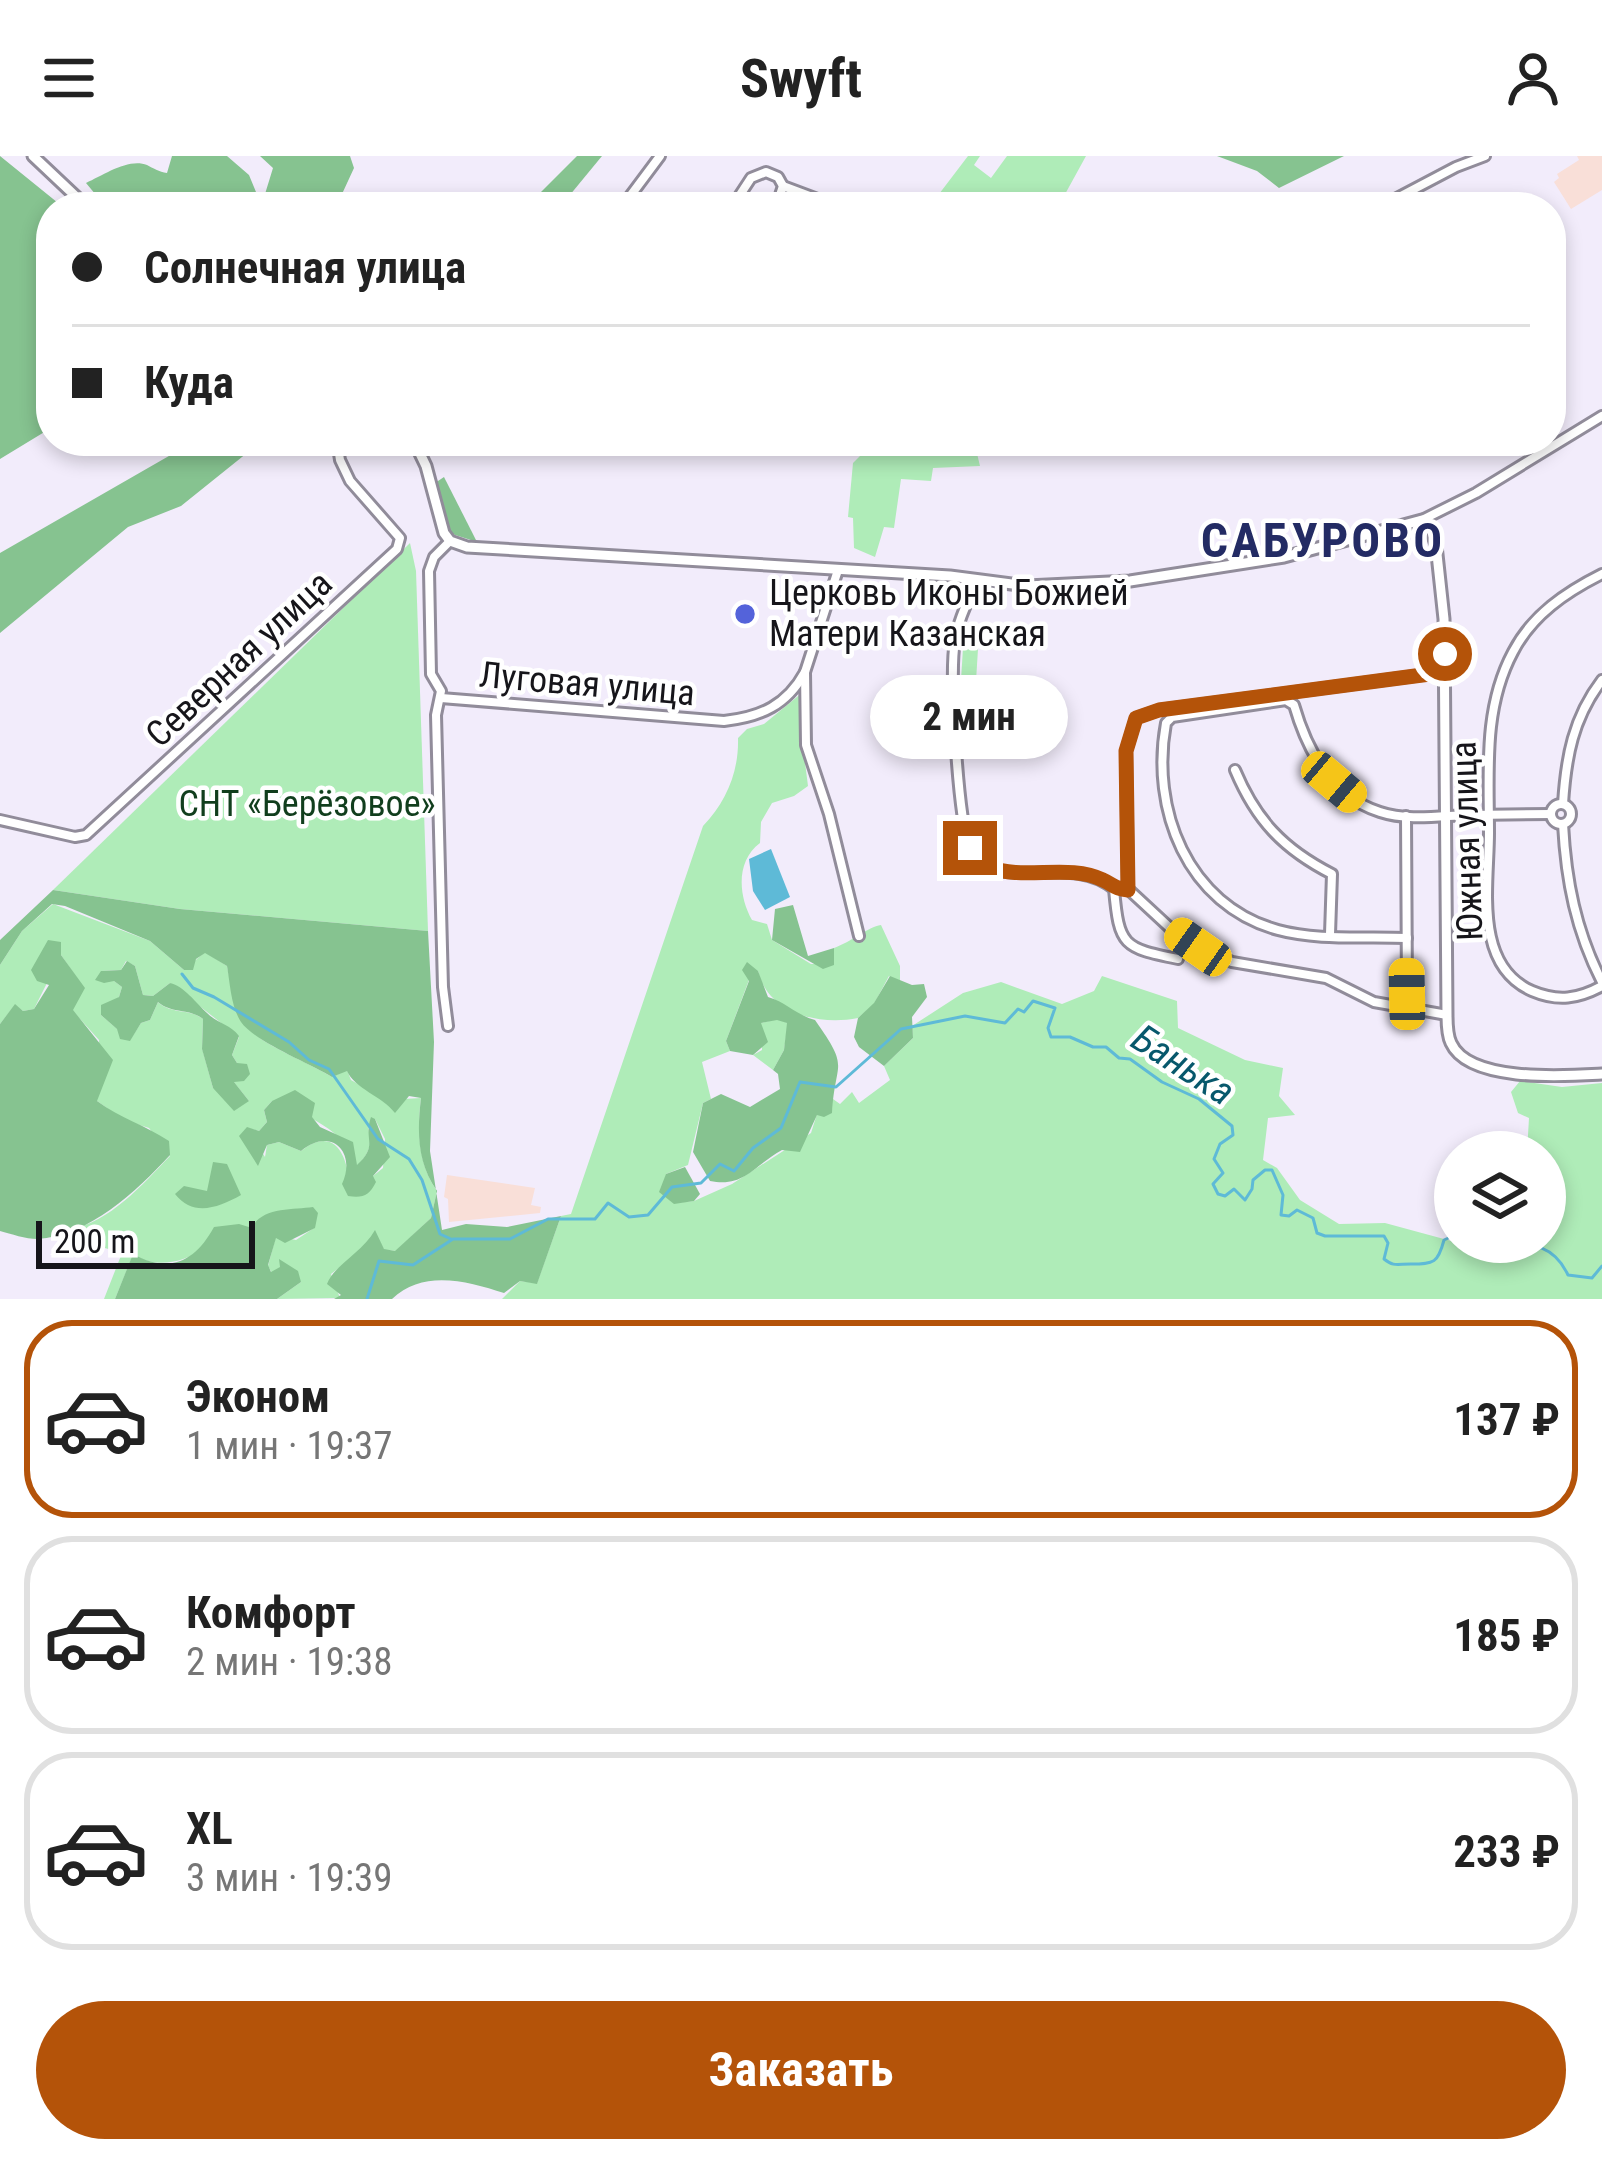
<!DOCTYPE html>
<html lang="ru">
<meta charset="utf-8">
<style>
:root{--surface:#fff;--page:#f2f2f2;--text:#222;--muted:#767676;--line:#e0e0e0;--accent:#b45309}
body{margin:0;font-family:"Roboto Condensed",sans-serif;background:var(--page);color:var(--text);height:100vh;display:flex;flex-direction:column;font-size:45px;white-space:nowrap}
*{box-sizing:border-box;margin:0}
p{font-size:39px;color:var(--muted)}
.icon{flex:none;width:66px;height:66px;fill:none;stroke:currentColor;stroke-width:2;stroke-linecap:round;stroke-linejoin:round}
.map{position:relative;height:1143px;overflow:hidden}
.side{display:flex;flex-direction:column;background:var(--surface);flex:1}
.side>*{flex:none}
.banner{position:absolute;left:36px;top:36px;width:1530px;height:264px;border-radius:48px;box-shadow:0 6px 18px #0003;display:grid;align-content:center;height:264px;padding:0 36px;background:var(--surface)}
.tools{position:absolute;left:1434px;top:975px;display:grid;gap:24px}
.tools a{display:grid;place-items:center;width:132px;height:132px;border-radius:50%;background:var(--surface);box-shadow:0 6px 18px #0003;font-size:60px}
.scale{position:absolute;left:36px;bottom:30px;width:219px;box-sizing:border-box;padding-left:12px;border:6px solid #16151a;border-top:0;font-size:33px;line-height:42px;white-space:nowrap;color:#16151a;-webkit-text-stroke:9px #fff;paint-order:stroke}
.end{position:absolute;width:54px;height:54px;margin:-27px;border:15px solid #b45309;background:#fff;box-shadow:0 0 0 6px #fff}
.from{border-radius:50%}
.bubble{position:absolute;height:84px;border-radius:42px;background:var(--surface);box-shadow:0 6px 18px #0003;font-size:39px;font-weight:700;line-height:84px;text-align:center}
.car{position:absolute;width:36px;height:72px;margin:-36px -18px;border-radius:15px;box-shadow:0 0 9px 3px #0007;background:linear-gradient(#f5c518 24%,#345 0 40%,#f5c518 0 76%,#345 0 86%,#f5c518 0)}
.banner b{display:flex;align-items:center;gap:42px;height:114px;font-size:45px}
.banner b+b{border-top:3px solid var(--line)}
.banner i{width:30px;height:30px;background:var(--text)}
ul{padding:21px 0 0;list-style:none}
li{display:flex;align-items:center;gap:36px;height:198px;margin:0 24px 18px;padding:0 12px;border:6px solid var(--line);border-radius:48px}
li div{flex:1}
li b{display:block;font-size:45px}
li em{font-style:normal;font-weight:700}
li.current{border-color:var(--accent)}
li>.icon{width:108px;height:108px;stroke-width:1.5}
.cta{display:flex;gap:24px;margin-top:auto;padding:24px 36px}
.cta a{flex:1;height:138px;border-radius:72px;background:var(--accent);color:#fff;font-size:48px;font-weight:700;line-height:138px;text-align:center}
header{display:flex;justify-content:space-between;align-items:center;height:156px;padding:0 36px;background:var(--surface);font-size:54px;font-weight:700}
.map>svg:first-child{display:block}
.education{fill:#f9dfd8}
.green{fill:#afecb8;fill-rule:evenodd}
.forest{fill:#86c390}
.water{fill:#5ebad7}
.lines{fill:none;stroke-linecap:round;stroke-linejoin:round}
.stream{stroke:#5ebad7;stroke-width:3}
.minor-casing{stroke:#918c9a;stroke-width:14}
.tertiary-casing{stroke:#918c9a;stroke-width:15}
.minor{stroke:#fff;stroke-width:8}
.tertiary{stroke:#fff;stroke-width:9}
.route{stroke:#b45309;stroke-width:15}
.poi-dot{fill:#5463da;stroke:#fff;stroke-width:4.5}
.labels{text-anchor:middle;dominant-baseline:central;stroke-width:9;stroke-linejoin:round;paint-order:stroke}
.poi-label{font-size:36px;fill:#16151a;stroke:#fff;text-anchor:start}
.street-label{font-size:36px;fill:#16151a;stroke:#fff}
.park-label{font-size:36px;fill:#113e1d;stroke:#fff}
.water-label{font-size:39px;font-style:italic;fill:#07586c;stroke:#fff}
.district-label{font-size:48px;font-weight:bold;letter-spacing:3px;fill:#232b64;stroke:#fff}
</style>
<header><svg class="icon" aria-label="menu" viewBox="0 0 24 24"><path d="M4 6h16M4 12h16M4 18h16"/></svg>Swyft<svg class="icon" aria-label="person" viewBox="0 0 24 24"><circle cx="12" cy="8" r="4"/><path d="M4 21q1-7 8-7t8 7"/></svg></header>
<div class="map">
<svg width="1602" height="1143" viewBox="0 0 1602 1143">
<rect width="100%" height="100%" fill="#f2ecfb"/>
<g class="education">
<polygon points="1577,0 1602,0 1602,34 1571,53 1554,26 1559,22 1557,18 1579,4"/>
<polygon points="447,1019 535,1032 531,1049 541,1051 540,1057 449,1066 448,1043 444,1041"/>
</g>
<g class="green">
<polygon points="968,0 980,0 974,9 991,22 1007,0 1086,0 1058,51 934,51 936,42"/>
<polygon points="875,285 974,285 980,310 933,312 931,325 901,323 894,372 884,371 875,401 854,392 853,362 848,361 853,307"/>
<polygon points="410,387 416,415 428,775 180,753 53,734"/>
<polygon points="964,476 979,477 975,541 960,540"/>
<path d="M803 536 802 583 808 630 794 640 772 647 761 666 760 687C736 705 738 739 752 764L767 768 772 784 811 808H834V792C851 786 868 771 881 769L900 810V826L889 820 874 848 858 862C818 870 768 857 758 815L749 824 726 885 730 895 702 906 711 943 703 947 688 1009 666 1018 674 1047 694 1045 732 1028 811 977 817 958 833 943 840 948 852 936 859 947 890 924 884 910 913 882 912 870 963 837 1001 826 1062 848 1094 835 1102 820 1177 845 1178 872 1245 904 1283 912 1279 940 1295 959 1268 962 1263 1004 1277 1012 1300 1044 1339 1068 1385 1067 1455 1086H1545V996H1527L1529 962 1518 957 1511 936 1520 925 1562 931 1602 927V1143H502L520 1125 537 1127 561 1060 571 1058 703 670C726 646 739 616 738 582L747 573 764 568Z"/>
<path d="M53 748 150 785 184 814 205 796 227 810C230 830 247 875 264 885 285 898 310 908 332 921L347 914 351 924 386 944 421 942C417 974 418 1008 437 1035L431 1062 396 1095 384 1094 375 1076 364 1093 331 1118 340 1142 277 1143 301 1126 281 1111 272 1117 268 1110 276 1080 296 1084 314 1072C293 1072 267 1068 247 1074 204 1088 176 1122 133 1099L115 1143H104L122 1097 74 1083 70 1073C109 1067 143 1028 170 1000L149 972 124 964 97 945 99 884 72 854 84 832 61 799 34 853 23 855 15 849 0 868V809L22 775ZM126 805 135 810 143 839 153 840 170 827 239 881 232 899 237 907 233 925 249 945 213 932 202 892 203 863C189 852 172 859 158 846L150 864 141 867 130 884 101 859 119 841 122 831 101 815 121 814ZM272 945C305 958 346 974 357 1010 370 996 372 990 368 971L375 963 385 983 383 1012 373 1020 348 1017C343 988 327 974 301 995L279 986 267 989 265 1001 247 972 259 975 267 966 264 954Z"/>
<polygon points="777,863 788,867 784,894 773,914 753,899 762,894 761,867"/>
</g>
<g class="forest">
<polygon points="0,0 63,51 51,51 51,272 0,303"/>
<path d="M172 0H227L249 19 256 36 235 51H106L86 27C104 19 128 2 147 9 153 12 159 16 167 17Z"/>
<polygon points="260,0 350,0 354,12 336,51 261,51 273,12"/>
<polygon points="577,0 602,0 560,51 526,51"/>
<polygon points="1217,0 1344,0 1279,32 1257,15"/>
<polygon points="195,285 262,285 181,350 128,371 0,477 0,397"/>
<polygon points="444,321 477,386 449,377 440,356 435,327"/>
<path d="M53 734 180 753 428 775 434 886 430 995 442 1074 466 1068 507 1071 561 1060 537 1128 520 1125 504 1137C467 1125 423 1113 392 1143H334L341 1139 327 1128C334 1109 362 1097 375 1074L384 1093 395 1095 431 1062 437 1035C417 1006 417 976 421 942L409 940 395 957C382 940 355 933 347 915L332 921C309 907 255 886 241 866 231 851 230 827 227 810L205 797 196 803 193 814H184L150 785 65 750 52 748 22 775 0 809V784Z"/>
<polygon points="793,749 808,800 834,792 834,809 823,813 772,784 775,753"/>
<path d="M48 784 61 786V799L85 832 73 854 113 904 97 945C120 962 145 969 169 985L170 999C136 1036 89 1080 37 1083 26 1083 11 1078 0 1075V868L15 848 23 855 34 853 49 829 37 825 31 814Z"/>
<path d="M127 805 135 810 143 839 153 840 170 827C184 830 196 847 207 857 218 868 230 868 239 880L232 899 237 907 247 908 250 918 244 925 234 926 249 945 234 955 213 932 202 893 203 863C189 852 172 858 158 846L150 864 141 867 130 885 120 883 117 873 101 859V849L119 841 122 831 114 825 104 827 95 824 101 815 121 814Z"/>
<path d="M747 806 758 815 768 841C786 846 796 859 815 864 851 915 835 903 832 957L824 961 817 959 800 996 782 994C754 1009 745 1032 710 1025L693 996 703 947 721 938 750 951 780 933 778 918 773 914 784 894 787 867 777 864 761 867 768 886 753 899 730 895 726 885 749 825 742 814Z"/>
<polygon points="890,820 912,829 924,828 927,841 912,861 913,882 884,910 859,891 854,881 858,862 874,847"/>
<path d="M295 934 315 947 312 961 320 971 353 986 357 1009C379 989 363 984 371 961L375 963 390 1001 373 1020 376 1026C369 1040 363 1042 348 1040L342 1028C357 996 331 970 301 995L279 986 267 989 258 1010 239 980 247 971 259 975 267 966 264 954 272 945Z"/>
<path d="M213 1006 227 1008 241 1039C218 1052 193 1061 175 1038L184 1030 207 1035Z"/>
<polygon points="685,1011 700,1038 694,1045 674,1048 659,1036 666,1018"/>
<path d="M313 1051 318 1057 315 1072 285 1087 276 1082 268 1109 271 1116 280 1111 279 1103 298 1115 301 1126 277 1143H115L133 1098C169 1118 195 1106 214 1071L239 1068 252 1072C261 1051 293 1054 313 1051Z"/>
</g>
<polygon class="water" points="771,693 790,741 765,754 753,735 749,703"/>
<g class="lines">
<g class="stream">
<polyline points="182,818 193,832 214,841 289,886 309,904 329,913 378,983 409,1003 422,1024 440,1078 451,1083"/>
<path d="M1489 1086C1524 1089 1551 1083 1568 1119L1592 1122 1602 1110"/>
<path d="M367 1143 379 1105 413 1109 453 1083H510L548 1063H595L608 1047 629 1061 648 1059 672 1031 701 1027 720 1008 734 1015 753 992 781 972 800 926 836 931 901 873 965 860 1005 867 1018 853 1024 856 1033 845 1055 852 1048 872 1051 881H1070L1093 891H1106L1119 902 1130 903 1162 926 1199 943 1232 970 1233 979 1220 988 1214 1003 1223 1017 1213 1028 1218 1038 1225 1040 1234 1033 1245 1044 1252 1033 1253 1024 1265 1014H1272L1283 1039 1281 1059 1289 1060 1297 1054 1313 1062 1317 1077 1325 1080H1384L1388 1087 1384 1103C1394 1111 1397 1108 1411 1108 1434 1108 1438 1107 1444 1084L1455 1079"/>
</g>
<defs>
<g id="minor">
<polyline points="783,30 839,51"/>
<polyline points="782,41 810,51"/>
<polyline points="622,51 660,0"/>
<polyline points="732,51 751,22 766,16 778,21 783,30 776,51"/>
<polyline points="1380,51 1456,11 1485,0"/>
<polyline points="1422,364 1476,337 1602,260"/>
<polyline points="838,414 805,516 806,589 829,658 859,780"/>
<path d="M1602 418C1566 436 1532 459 1513 496 1483 552 1489 614 1489 677 1489 729 1473 809 1532 835 1558 846 1578 843 1602 830"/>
<path d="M977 424C969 443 958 464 955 485 949 518 958 659 969 690 972 699 979 707 987 711 1023 727 1077 702 1114 733 1119 790 1123 792 1178 803"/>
<path d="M441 542 724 565C761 561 787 549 805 516"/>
<path d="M1235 614C1256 664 1283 693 1332 718L1330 778"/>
<circle cx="1561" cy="658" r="10"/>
<path d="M1563 648C1566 601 1573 562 1602 524"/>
<polyline points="1472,659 1551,658"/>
<polyline points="1406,660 1407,838"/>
<polyline points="0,664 75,681 86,679 397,393 400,382 350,325 340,304 337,285"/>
<path d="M1563 668C1566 725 1576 775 1602 826"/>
<polyline points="1114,733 1128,733 1169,771 1198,791 1232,806 1326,822 1374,846 1447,859"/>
<polyline points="1128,733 1126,595 1136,562 1159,554 1445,516"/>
<path d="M1407 782C1365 780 1318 785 1278 774 1187 749 1150 653 1166 567L1172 561 1286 544 1294 549C1307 594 1332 641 1380 656 1407 665 1439 660 1467 659"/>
<polyline points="448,870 443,831 436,559 441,535 431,518 429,415 434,401 450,385"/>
</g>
<g id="tertiary">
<polyline points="33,0 87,51"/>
<path d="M414 285 426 310 444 377 450 385 467 391 950 420 1027 430 1130 425 1284 401 1422 364 1431 373 1436 389 1444 463 1447 859C1447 868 1447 879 1451 887 1469 927 1566 920 1602 918"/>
</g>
</defs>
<use href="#minor" class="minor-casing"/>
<use href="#tertiary" class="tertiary-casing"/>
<use href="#minor" class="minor"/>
<use href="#tertiary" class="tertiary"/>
</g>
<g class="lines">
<path class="route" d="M970 692C975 700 979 708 989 711 1024 725 1068 707 1103 724 1114 729 1115 733 1128 734L1126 595 1136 562 1159 554 1445 516V498"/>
</g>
<circle class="poi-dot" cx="745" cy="458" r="12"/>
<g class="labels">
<g class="poi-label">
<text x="769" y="437">Церковь Иконы Божией<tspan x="769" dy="41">Матери Казанская</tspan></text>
</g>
<g class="street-label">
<text transform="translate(239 503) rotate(-43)">Северная улица</text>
<text transform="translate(587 528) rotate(5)">Луговая улица</text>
<text transform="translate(1467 685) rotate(-92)">Южная улица</text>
</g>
<g class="park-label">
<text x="307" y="648">СНТ «Берёзовое»</text>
</g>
<g class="water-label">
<text transform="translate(1183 909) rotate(33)">Банька</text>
</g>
<g class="district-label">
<text x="1323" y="384">САБУРОВО</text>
</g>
</g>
</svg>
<div class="tools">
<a><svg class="icon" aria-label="layers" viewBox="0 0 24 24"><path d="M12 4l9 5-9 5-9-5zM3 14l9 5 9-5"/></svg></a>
</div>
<div class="scale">200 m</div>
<i class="end from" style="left:1445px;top:498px"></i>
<i class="end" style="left:970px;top:692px"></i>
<div class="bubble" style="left:870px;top:519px;width:198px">2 мин</div>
<i class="car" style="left:1334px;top:626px;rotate:130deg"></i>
<i class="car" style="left:1198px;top:791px;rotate:305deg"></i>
<i class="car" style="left:1407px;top:838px;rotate:359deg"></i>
<div class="banner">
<b><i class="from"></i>Солнечная улица</b>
<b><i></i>Куда</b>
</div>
</div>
<section class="side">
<ul>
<li class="current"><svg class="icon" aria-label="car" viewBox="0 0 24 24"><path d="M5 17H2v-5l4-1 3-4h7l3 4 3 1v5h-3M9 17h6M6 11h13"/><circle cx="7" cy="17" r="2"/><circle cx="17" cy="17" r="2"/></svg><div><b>Эконом</b><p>1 мин · 19:37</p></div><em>137 ₽</em></li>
<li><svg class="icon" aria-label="car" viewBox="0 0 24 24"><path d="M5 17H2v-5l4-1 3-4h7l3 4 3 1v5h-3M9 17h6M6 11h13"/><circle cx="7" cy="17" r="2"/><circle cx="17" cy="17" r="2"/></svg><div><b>Комфорт</b><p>2 мин · 19:38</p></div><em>185 ₽</em></li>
<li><svg class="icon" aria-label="car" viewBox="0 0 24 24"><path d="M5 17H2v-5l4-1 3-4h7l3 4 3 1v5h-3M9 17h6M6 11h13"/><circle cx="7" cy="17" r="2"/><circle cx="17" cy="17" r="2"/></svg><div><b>XL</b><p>3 мин · 19:39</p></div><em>233 ₽</em></li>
</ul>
<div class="cta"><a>Заказать</a></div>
</section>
